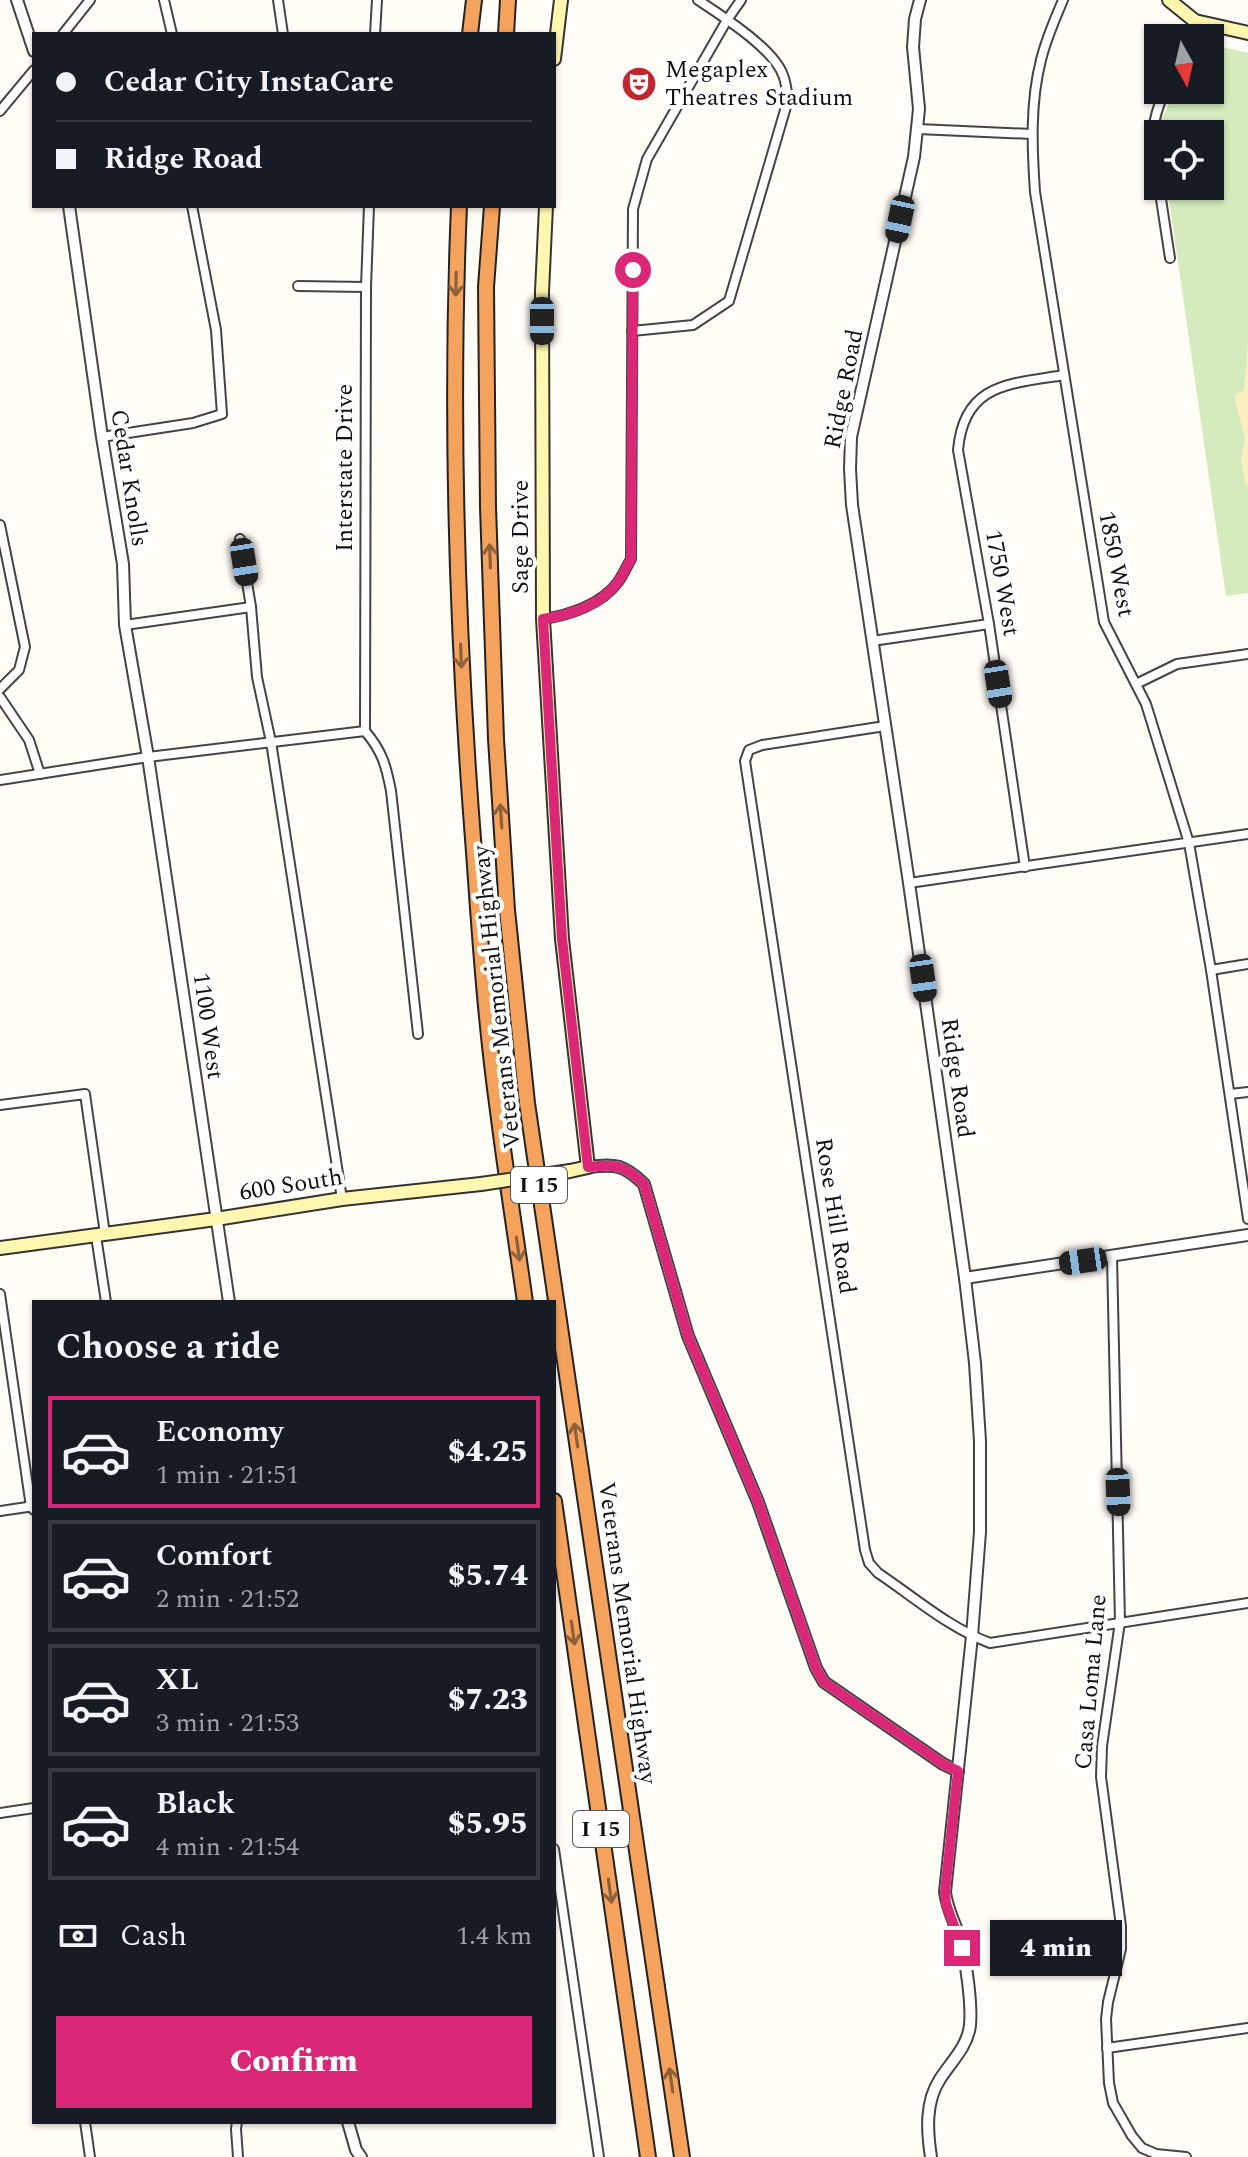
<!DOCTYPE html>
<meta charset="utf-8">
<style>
:root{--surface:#171b24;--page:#20242c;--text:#f1f3f6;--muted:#9ea1a6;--line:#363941;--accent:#db2777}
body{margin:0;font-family:Spectral,serif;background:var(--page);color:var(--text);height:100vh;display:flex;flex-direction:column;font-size:30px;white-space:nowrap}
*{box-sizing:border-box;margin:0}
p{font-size:26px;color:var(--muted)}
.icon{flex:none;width:44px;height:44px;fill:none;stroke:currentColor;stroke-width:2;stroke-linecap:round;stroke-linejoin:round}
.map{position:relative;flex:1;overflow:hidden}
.details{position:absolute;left:32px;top:1300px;width:524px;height:824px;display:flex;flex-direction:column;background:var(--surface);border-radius:0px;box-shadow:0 2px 6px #0004}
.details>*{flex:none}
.top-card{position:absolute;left:32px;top:32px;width:524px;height:176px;border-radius:0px;box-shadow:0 2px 6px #0004;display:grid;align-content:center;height:176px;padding:0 24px;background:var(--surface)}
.needle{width:52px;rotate:172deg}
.buttons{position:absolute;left:1144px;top:24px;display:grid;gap:16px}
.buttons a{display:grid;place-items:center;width:80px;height:80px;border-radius:0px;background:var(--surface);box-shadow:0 2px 6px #0004;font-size:40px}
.end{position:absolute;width:36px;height:36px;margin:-18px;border:10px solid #db2777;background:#fff;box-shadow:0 0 0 4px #fff}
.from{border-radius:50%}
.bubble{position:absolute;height:56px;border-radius:0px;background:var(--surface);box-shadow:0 2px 6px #0004;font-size:26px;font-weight:800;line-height:56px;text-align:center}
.car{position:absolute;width:24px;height:48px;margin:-24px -12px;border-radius:10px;box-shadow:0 0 6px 2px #0007;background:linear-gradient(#222 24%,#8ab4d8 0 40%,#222 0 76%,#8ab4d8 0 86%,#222 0)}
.top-card b{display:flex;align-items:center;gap:28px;height:76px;font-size:30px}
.top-card b+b{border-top:2px solid var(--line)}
.top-card i{width:20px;height:20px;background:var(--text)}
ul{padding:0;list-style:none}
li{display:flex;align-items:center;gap:24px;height:112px;margin:0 16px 12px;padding:0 8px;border:4px solid var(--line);border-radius:0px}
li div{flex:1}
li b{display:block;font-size:30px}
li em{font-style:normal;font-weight:800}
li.current{border-color:var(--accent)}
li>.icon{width:72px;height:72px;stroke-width:1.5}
h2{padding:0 24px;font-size:36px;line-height:96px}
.pay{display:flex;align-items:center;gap:20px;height:88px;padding:0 24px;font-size:30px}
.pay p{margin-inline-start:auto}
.cta{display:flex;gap:16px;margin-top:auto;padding:16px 24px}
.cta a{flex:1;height:92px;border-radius:0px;background:var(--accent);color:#fff;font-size:32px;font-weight:800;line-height:92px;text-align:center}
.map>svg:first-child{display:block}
.green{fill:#d5ebbd}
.sand{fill:#fbeec1}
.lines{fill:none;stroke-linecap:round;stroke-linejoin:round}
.minor-casing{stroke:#444;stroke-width:12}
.tertiary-casing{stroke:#444;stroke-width:14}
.secondary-casing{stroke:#333;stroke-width:16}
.motorway-casing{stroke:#222;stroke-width:18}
.minor{stroke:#fff;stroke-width:8}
.tertiary{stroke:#fff;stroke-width:10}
.secondary{stroke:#fff6b0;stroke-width:12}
.motorway{stroke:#f5a25d;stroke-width:14}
.secondary-bridge-casing{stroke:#333;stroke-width:16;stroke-linecap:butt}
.secondary-bridge{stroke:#fff6b0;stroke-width:12}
.oneway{stroke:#8e613b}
.route{stroke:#db2777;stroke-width:10}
.labels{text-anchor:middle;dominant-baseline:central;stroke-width:8;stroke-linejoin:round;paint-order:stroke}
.shield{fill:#fff;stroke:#585858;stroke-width:2}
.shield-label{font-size:22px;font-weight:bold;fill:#111}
.poi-label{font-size:24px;fill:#111;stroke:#fff;text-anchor:start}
.street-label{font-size:24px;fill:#111;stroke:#fff}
</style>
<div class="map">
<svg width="1248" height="2157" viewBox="0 0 1248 2157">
<rect width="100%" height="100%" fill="#fffdf5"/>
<polygon class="green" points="1210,44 1248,53 1248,593 1226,596 1167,186 1210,186 1210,134 1159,134 1158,127 1175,90 1210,90"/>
<polygon class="sand" points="1248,339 1248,487 1245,483 1241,461 1245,438 1234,396 1244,390"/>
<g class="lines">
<defs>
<g id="minor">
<polyline points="164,0 172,34"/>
<polyline points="278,0 283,34"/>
<path d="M1063 0C1055 19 1046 39 1041 60 1030 103 1032 148 1035 192L1104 622 1146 704 1189 843 1211 970 1248 1219"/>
<polyline points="63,34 90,0"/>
<polyline points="375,34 377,0"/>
<polyline points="1187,38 1195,21"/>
<polyline points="0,111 34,70"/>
<polyline points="918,129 1032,134"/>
<path d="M1158 182C1152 141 1148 129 1165 90"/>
<polyline points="1159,186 1170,258"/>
<polyline points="298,286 366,287"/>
<path d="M632 331 693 325 729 301 788 100C787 92 786 82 783 75 773 48 722 16 698 0"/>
<polyline points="102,437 193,423 222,414 216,330 192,206"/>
<polyline points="0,525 25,647 19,670 0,689"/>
<polyline points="240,539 251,607 257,677 271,742 342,1199"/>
<path d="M543 619C570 615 602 604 618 582 623 575 627 566 631 559L633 209 647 159 727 20 741 0"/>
<polyline points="125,625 251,607"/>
<polyline points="872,641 989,624"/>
<polyline points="1136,684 1177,664 1248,654"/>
<polyline points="0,697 29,740 40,774"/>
<path d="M885 726 762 745 749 750 745 761 865 1550 869 1563 878 1573C914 1597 949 1628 990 1643L1248 1603"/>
<polyline points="365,731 366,287 369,206"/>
<path d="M365 731C382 751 386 765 391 791L418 1034"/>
<polyline points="0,780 148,757 365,731"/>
<path d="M1025 867 989 624 958 450C964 383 1010 384 1064 375"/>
<polyline points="909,883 1248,834"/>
<polyline points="1211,970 1248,964"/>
<polyline points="1230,1094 1248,1092"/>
<polyline points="0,1105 85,1094 105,1234"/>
<polyline points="96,1236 106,1302"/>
<polyline points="1112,1257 1120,1622 1102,1746 1101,1777 1121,1926 1121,1949 1108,2002 1106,2019 1109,2083 1113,2103 1132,2136 1142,2148 1156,2154 1186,2157"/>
<polyline points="0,1294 31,1507 34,1510"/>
<polyline points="0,1511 34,1506"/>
<polyline points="0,1813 34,1808"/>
<polyline points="554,1849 599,2157"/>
<polyline points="1107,2048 1248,2028"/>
<polyline points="85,2122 90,2157"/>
<polyline points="237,2122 236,2129 238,2157"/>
</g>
<g id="tertiary">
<polyline points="17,0 34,51"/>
<path d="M920 0 915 19 913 47 919 109 914 157 851 437 850 469 852 505 909 883 965 1278 975 1363 980 1441V1532L972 1636 945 1892C947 1909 955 1923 960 1939 966 1960 972 2003 970 2025 968 2046 951 2062 940 2079 925 2102 927 2131 931 2157"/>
<polyline points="69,206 102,437 123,564 125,625 148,757 229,1302"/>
<path d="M588 1167C616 1164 623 1164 644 1184L688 1336 758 1502 816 1668 824 1682 943 1764 958 1771"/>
<polyline points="965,1278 1248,1235"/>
<polyline points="348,2122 356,2150 361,2157"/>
</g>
<g id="secondary">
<polyline points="1169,0 1195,21 1248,33"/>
<polyline points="554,59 561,0"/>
<polyline points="546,206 542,292 543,619 562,939 588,1167 570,1171"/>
<polyline points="0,1248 216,1219 342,1199 481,1184"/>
</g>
<g id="motorway">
<polyline points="470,34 474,0"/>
<polyline points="506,34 508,0"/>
<path d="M459 206C450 421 457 637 474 852 480 938 486 1025 498 1111 506 1175 516 1238 525 1302"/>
<polyline points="492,206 486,287 488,507 496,739 507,910 527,1103 682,2157"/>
<polyline points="554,1501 648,2157"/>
</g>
</defs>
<use href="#minor" class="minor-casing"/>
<use href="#tertiary" class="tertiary-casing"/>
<use href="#secondary" class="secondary-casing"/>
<use href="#motorway" class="motorway-casing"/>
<use href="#minor" class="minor"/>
<use href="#tertiary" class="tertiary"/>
<use href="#secondary" class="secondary"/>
<use href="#motorway" class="motorway"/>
<defs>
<polyline id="secondary-bridge" points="481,1184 570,1171"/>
</defs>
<use href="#secondary-bridge" class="secondary-bridge-casing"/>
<use href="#secondary-bridge" class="secondary-bridge"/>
</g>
<defs><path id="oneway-shaft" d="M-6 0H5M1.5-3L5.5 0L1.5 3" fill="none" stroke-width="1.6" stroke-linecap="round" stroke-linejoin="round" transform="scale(2)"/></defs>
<g class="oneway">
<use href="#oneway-shaft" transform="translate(456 284) rotate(91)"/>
<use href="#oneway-shaft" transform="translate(490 556) rotate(-92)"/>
<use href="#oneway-shaft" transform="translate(461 656) rotate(88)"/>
<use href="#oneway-shaft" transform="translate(501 816) rotate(-94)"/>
<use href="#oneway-shaft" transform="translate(518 1249) rotate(82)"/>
<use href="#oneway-shaft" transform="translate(576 1435) rotate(-98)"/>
<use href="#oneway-shaft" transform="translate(573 1633) rotate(82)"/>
<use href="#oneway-shaft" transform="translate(610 1891) rotate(82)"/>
<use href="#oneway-shaft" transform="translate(671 2080) rotate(-98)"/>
</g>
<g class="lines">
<path class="route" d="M633 270 631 559C627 566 623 575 618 582 601 605 570 615 543 619L562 939 588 1167C616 1164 623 1164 644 1184L688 1336 758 1502 816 1668 824 1682 943 1764 958 1771 945 1892 946 1904 962 1948"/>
</g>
<defs>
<symbol id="theatre-disc" viewBox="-11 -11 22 22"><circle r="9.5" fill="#c4262e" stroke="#fff"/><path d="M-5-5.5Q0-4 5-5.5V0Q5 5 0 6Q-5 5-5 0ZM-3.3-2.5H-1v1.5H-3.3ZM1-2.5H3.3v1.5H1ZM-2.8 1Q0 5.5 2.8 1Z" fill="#fff"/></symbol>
</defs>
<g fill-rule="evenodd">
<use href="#theatre-disc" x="619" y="64" width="40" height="40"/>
</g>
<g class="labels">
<g class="shield">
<rect x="511" y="1167" width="56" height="36" rx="6"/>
<rect x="573" y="1811" width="56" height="36" rx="6"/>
</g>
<g class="shield-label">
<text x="539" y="1185">I 15</text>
<text x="601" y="1829">I 15</text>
</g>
<g class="poi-label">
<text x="665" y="70">Megaplex<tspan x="665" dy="28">Theatres Stadium</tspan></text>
</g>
<g class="street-label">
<text transform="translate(844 389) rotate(-79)">Ridge Road</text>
<text transform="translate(345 468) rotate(-90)">Interstate Drive</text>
<text transform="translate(129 478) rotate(81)">Cedar Knolls</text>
<text transform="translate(521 537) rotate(-90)">Sage Drive</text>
<text transform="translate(1116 564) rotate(79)">1850 West</text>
<text transform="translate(1002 583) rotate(80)">1750 West</text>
<text transform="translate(497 997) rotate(-96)">Veterans Memorial Highway</text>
<text transform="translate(208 1026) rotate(82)">1100 West</text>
<text transform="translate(957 1078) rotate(82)">Ridge Road</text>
<text transform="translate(291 1185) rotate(-9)">600 South</text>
<text transform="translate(835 1216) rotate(81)">Rose Hill Road</text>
<text transform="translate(627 1633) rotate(82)">Veterans Memorial Highway</text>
<text transform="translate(1091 1682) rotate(-85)">Casa Loma Lane</text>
</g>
</g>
</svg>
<div class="buttons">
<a><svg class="needle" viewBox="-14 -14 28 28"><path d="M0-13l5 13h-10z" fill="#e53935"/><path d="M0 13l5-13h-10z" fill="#9ea1a6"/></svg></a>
<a><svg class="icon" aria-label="locate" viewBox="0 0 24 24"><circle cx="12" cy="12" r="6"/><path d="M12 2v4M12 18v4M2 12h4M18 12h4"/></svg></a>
</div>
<i class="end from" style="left:633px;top:270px"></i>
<i class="end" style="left:962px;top:1948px"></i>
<div class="bubble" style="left:990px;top:1920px;width:132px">4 min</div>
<i class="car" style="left:900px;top:219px;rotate:192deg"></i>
<i class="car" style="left:542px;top:321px;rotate:180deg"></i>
<i class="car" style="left:244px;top:562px;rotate:171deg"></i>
<i class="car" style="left:998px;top:684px;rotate:171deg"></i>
<i class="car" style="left:923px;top:978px;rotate:172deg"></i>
<i class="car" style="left:1083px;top:1261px;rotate:262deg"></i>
<i class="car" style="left:1118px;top:1492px;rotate:178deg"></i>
<div class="top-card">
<b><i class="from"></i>Cedar City InstaCare</b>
<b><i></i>Ridge Road</b>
</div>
<section class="details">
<h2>Choose a ride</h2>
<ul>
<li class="current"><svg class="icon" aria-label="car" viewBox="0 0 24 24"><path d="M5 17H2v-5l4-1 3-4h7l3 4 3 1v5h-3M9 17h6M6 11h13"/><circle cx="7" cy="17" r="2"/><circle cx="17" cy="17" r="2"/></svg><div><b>Economy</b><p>1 min · 21:51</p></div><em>$4.25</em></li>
<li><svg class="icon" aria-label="car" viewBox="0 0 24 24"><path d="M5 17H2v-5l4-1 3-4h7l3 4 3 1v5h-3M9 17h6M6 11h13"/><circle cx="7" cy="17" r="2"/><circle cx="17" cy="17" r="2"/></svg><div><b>Comfort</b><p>2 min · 21:52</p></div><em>$5.74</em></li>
<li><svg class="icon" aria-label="car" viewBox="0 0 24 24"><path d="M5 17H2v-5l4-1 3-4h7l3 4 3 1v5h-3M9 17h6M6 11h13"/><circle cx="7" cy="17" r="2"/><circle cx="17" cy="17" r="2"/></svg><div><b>XL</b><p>3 min · 21:53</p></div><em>$7.23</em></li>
<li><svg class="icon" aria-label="car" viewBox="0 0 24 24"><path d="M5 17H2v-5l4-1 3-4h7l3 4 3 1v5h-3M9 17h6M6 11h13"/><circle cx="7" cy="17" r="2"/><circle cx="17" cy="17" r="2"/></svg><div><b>Black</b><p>4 min · 21:54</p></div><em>$5.95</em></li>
</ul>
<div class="pay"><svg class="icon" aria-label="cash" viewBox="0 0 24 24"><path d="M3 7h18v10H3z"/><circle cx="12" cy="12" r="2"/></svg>Cash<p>1.4 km</p></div>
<div class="cta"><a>Confirm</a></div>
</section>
</div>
